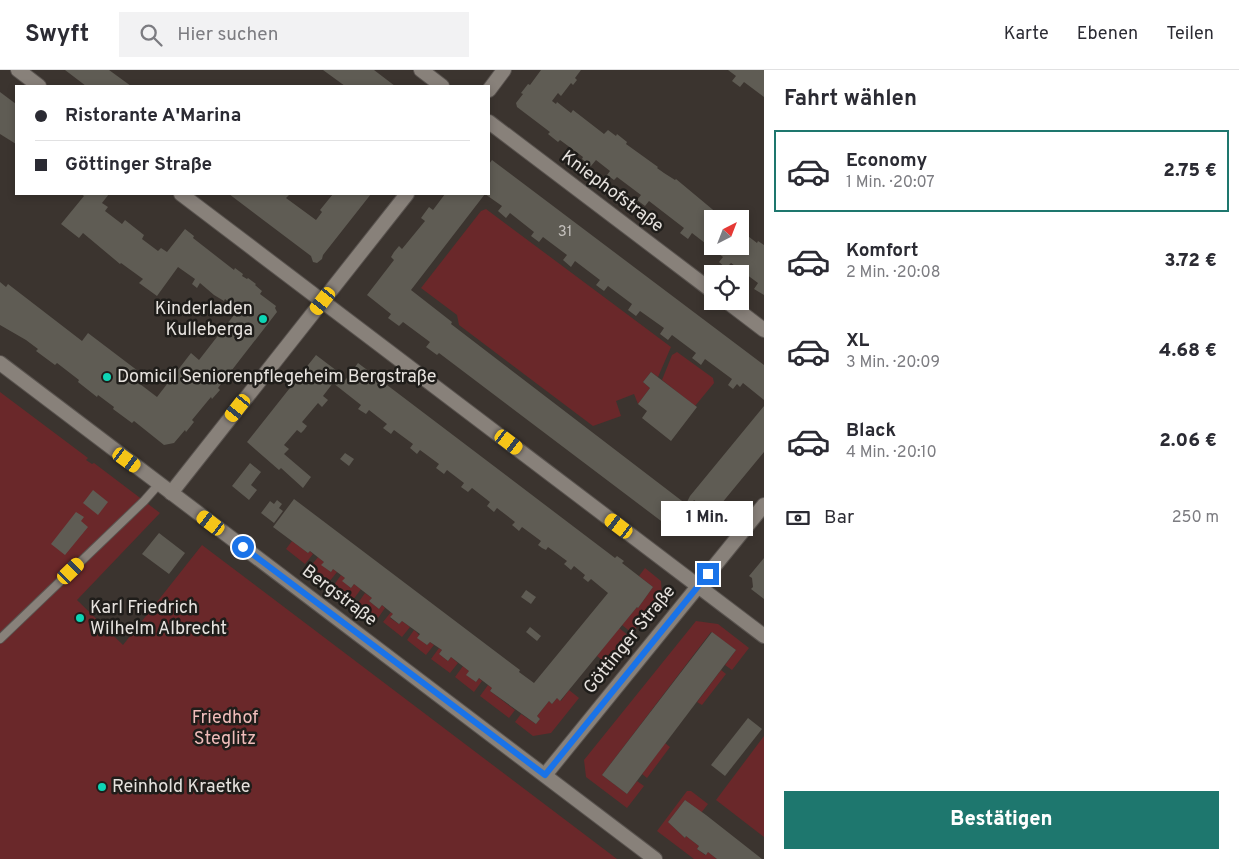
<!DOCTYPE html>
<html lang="de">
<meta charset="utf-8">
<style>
:root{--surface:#fff;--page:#f2f2f3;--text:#2b2b33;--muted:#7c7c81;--line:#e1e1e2;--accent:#1e776e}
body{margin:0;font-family:Overpass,sans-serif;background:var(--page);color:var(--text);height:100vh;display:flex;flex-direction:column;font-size:19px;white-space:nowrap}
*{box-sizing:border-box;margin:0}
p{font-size:16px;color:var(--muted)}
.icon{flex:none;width:28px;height:28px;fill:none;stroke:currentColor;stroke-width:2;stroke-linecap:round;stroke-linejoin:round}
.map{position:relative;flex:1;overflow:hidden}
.drawer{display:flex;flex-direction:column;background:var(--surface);width:475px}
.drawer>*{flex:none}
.guide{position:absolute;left:15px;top:15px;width:475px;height:110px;border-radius:0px;box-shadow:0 2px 8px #0003;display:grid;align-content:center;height:110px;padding:0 20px;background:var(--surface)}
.needle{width:32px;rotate:42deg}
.buttons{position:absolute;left:704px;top:140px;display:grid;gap:10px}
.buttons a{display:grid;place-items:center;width:45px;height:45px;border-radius:0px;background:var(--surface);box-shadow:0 2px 8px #0003;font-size:25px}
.end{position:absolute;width:22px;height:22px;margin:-11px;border:6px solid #1a73e8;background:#fff;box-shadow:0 0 0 2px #fff}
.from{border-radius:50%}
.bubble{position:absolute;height:35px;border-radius:0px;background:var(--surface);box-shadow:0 2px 8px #0003;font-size:16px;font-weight:800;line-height:35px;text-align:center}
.car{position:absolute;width:15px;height:30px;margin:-15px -8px;border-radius:6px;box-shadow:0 0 4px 1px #0007;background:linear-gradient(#f5c518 24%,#345 0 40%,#f5c518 0 76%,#345 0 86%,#f5c518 0)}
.guide b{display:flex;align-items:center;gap:18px;height:48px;font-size:19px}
.guide b+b{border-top:1px solid var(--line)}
.guide i{width:12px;height:12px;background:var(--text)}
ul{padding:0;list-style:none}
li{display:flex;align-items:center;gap:15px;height:82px;margin:0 10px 8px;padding:0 10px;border:2px solid transparent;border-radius:0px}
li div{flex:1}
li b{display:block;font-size:19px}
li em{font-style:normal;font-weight:800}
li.on{border-color:var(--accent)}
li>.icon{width:45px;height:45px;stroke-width:1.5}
h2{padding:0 20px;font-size:22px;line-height:60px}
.pay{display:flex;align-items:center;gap:12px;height:55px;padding:0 20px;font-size:19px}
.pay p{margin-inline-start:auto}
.action{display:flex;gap:10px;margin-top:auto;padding:10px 20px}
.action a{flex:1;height:58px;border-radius:0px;background:var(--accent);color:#fff;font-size:20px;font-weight:800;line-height:58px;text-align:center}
header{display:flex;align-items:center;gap:30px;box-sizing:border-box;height:70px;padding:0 25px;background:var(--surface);border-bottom:1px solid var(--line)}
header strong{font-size:24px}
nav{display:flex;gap:28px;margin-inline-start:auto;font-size:18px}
.search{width:350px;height:45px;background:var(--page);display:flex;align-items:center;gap:12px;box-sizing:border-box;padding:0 18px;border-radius:0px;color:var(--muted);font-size:19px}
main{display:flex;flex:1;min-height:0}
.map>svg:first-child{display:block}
.green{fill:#6a282a}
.building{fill:#5f5c54}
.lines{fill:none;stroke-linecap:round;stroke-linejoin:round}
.service-casing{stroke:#59534f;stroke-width:10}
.minor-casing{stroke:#59534f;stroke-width:16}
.tertiary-casing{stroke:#59534f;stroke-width:16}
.service{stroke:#88817a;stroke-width:8}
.minor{stroke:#88817a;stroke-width:14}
.tertiary{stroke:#88817a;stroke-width:14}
.route{stroke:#1a73e8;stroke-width:6}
.poi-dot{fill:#0dd5b5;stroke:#1f1d1a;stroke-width:2}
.labels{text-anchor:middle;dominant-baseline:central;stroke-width:5;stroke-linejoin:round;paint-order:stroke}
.number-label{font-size:15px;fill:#c4c0bc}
.street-label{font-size:18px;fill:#e6e2de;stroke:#1f1d1a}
.poi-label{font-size:18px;fill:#e6e2de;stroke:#1f1d1a;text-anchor:start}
.park-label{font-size:18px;fill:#efbcba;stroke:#1f1d1a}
</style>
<header>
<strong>Swyft</strong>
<div class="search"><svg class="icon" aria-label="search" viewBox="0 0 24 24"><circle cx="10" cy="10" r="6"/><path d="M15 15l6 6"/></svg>Hier suchen</div>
<nav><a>Karte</a><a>Ebenen</a><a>Teilen</a></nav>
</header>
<main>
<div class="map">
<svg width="764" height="789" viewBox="0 0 764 789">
<rect width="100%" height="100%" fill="#3b342f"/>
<g class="green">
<polygon points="486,139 671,277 658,307 651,302 643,312 650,318 638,334 634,324 616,331 621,346 593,356 459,255 457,245 421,218 481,141"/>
<polygon points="677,282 713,308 714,313 695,336 662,310 672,285"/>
<polygon points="0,322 88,388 86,390 92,394 94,393 160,443 77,530 123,575 202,475 617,789 0,789"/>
<polygon points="292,471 308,483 310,481 313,484 305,494 286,479"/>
<polygon points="318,487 324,492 322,495 331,502 333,499 337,502 329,512 310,497"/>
<polygon points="645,498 661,511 662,526 632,563 622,555 637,537 638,538 653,517 639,506"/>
<polygon points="341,505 345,508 343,511 351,518 354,514 361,519 353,530 334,515"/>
<polygon points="365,523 372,528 369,531 379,539 382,535 385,538 378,548 358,533"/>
<polygon points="391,542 393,544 390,548 399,554 402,551 410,557 402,567 383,552"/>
<polygon points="696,551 718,554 749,578 732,600 725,595 736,580 711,562 602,705 627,724 637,711 644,716 627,738 586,707 584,690"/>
<polygon points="619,558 629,566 607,594 597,586"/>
<path d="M414 560C421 565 421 571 427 575L430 572 434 575 426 585 407 570Z"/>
<polygon points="439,578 442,580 439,584 448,591 451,587 458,593 450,603 431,589"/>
<polygon points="463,596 469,601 467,605 476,612 479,608 482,611 474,622 455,607"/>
<polygon points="721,600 726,604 702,635 697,632"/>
<polygon points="488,615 492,618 490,621 515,640 509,648 480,626"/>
<polygon points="569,620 579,628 551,663 533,666 515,652 521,644 536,654 540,649 537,646 549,631 552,634 557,628 561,631"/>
<polygon points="764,666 764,767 716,730"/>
<polygon points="665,673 670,677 647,708 642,704"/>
<polygon points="687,721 691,721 708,734 701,743 685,730 668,752 685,768 686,766 699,776 697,779 705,785 708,782 717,789 694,789 657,761"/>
</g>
<g class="building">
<polygon points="65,0 109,0 131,16 86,16"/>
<polygon points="323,0 374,0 395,16 345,16"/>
<polygon points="541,0 581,0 575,8 577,10 573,15 571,13 561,26 558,23 552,31 556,34 557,32 571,43 573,40 604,64 608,60 616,66 617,64 627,72 626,74 658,97 657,98 664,103 675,110 676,109 718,144 720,142 729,149 712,149 712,176 740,176 740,160 757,173 758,171 764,175 764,225 754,219 758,213 731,193 726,198 719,192 723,187 692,163 688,169 680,163 684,158 649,131 645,136 637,130 641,125 617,107 614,110 607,105 610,101 596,90 591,96 582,89 583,87 560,70 558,72 548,64 550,62 517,37 516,33 523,24 521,23 528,14 530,15"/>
<polygon points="728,0 764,0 764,27 744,12 740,17 732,11 736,6"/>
<polygon points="0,22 16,34 16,74 0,64"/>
<polygon points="492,90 764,295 764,330 743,313 740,317 737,314 733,319 728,315 732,309 705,289 701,295 696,291 692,288 696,283 672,265 668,270 660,264 664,258 640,241 636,246 628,240 632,234 608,216 604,221 596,215 600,210 575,191 571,197 563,190 567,185 543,167 539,172 531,166 534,162 510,143 506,148 498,141 502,136 485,124 489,124 489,94"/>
<polygon points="81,124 109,124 102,133 108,137 105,141 122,154 125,150 144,165 142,169 158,181 161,178 167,182 185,159 194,166 193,168 234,200 235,198 243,204 242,206 247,209 248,208 256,214 255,215 262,221 260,224 276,236 275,238 277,242 218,318 220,320 212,329 211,327 192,350 194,352 186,362 185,360 174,373 164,375 134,351 132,353 113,339 114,337 98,325 97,327 78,312 79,310 57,293 55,295 36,281 38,279 26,270 0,255 0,212 6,217 8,214 82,271 88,263 142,304 136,311 157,327 191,283 199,290 234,245 237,247 241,242 225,229 224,231 214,225 200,213 197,218 192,214 195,209 178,197 157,226 139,213 143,209 121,193 120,194 83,163 79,168 61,154 84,126"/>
<polygon points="229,124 287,124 289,125 286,128 316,150 322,142 320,140 333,124 371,124 323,185 322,189 317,193 313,192 311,186"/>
<polygon points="445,124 485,124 411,220 452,252 451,254 686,434 690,426 764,336 764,382 712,445 694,430 673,460 439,283 437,285 426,277 430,272 403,252 399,256 388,248 391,244 367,225 394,190 391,187 394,182 399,176 402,179 425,151 421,148 429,137 433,140"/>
<polygon points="316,285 341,304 337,308 343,313 358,293 615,488 617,486 624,491 622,493 653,517 638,538 637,537 560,631 557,628 552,634 549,631 537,646 540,649 536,654 490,621 492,618 479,608 476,612 466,605 469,601 451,587 448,591 439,584 442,580 430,572 427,575 417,568 420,564 402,551 399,554 390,547 393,544 382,535 379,539 369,531 372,528 354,514 351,518 342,511 345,508 333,499 331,502 321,495 324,492 310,481 308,483 273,457 294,429 520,600 519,602 534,613 608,523 591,509 588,512 583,508 585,505 574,496 571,500 564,494 567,491 548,477 546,480 542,478 538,475 541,471 522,457 519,461 512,455 515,452 497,438 494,442 487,436 490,432 472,418 468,422 461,417 464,413 447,400 444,404 436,398 439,394 420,380 417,384 410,378 413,374 394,360 391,364 383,358 387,354 369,340 366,344 358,339 361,335 333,313 323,326 328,330 322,337 318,333 302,352 307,356 304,360 301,363 297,360 284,375 289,379 284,384 311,407 303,418 281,398 279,400 247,372"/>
<polygon points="651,302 697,337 671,371 642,348 647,341 638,334 650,318 643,312"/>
<polygon points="345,383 354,389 349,396 340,389"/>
<polygon points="250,393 261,402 251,415 257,420 249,430 232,416"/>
<polygon points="93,420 108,432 98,445 83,433"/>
<polygon points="277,430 282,434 279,438 283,441 274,453 261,443 270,431 274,434"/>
<polygon points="76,442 84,447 81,451 88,457 65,485 51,474"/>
<polygon points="159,463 185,483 169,504 142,484"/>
<polygon points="764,488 764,529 751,519 753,517 752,508 749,506"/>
<polygon points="526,520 536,527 531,534 521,527"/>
<polygon points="530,557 541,566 537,571 526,562"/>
<polygon points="712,562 736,580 627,724 602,705"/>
<polygon points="748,648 762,659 725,706 711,695"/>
<polygon points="685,730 706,745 762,789 717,789 708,782 706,785 697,779 699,776 686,766 685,768 668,752"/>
</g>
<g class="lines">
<defs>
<polyline id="service" points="0,569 144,431 159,414"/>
<g id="minor">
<polyline points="18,0 39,16"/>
<polyline points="421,0 442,16"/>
<polyline points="489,20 504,0"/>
<polyline points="489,52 712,221"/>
<polyline points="181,124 764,566"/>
<polyline points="726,231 764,260"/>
<polyline points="171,423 407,124"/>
<polyline points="545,705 764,435"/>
</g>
<polyline id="tertiary" points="0,293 655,789"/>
</defs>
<use href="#service" class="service-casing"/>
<use href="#minor" class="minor-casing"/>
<use href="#tertiary" class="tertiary-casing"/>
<use href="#service" class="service"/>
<use href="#minor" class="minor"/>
<use href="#tertiary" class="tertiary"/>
</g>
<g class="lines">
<polyline class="route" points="243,477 545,705 708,504"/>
</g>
<g class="poi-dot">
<circle cx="263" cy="249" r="5"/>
<circle cx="107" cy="307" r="5"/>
<circle cx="80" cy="548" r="5"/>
<circle cx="102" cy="717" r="5"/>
</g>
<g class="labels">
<g class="number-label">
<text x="565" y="162">31</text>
</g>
<g class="street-label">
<text transform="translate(612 122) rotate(37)">Kniephofstraße</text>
<text transform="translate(339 526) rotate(37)">Bergstraße</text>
<text transform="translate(630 570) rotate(-51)">Göttinger Straße</text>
</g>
<g class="poi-label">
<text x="253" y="239" text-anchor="end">Kinderladen<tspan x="253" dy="21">Kulleberga</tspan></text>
<text x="117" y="307">Domicil Seniorenpflegeheim Bergstraße</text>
<text x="90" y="538">Karl Friedrich<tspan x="90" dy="21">Wilhelm Albrecht</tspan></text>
<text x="112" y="717">Reinhold Kraetke</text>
</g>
<g class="park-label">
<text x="225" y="648">Friedhof<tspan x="225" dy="21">Steglitz</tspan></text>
</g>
</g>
</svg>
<div class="buttons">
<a><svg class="needle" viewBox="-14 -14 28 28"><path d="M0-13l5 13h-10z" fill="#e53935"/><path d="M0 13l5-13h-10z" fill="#7c7c81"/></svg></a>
<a><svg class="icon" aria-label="locate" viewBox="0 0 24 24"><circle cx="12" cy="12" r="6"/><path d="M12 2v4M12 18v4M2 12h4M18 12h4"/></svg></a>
</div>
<i class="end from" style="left:243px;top:477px"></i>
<i class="end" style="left:708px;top:504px"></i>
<div class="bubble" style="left:661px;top:431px;width:92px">1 Min.</div>
<i class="car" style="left:323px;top:231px;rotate:218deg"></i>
<i class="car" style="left:238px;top:338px;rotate:218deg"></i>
<i class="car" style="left:509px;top:372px;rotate:127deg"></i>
<i class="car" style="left:127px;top:390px;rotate:126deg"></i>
<i class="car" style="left:211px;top:453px;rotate:307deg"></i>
<i class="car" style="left:619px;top:456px;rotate:307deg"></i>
<i class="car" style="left:71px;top:501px;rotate:46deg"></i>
<div class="guide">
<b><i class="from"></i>Ristorante A'Marina</b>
<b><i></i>Göttinger Straße</b>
</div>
</div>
<section class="drawer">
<h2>Fahrt wählen</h2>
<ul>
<li class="on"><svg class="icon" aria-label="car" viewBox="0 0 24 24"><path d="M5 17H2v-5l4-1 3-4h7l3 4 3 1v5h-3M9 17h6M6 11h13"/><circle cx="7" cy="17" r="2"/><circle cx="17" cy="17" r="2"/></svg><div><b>Economy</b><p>1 Min. · 20:07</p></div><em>2.75 €</em></li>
<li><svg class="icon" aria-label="car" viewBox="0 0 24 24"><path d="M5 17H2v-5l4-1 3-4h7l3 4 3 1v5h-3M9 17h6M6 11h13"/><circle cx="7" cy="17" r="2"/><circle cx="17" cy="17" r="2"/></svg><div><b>Komfort</b><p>2 Min. · 20:08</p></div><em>3.72 €</em></li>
<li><svg class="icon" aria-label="car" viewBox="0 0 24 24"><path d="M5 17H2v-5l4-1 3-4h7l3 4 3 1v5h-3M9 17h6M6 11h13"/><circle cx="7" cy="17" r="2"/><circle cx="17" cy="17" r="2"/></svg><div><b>XL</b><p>3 Min. · 20:09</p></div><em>4.68 €</em></li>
<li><svg class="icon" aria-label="car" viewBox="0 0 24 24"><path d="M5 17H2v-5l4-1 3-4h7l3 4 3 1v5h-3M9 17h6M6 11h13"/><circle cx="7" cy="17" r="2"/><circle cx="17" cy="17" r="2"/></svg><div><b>Black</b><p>4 Min. · 20:10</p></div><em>2.06 €</em></li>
</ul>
<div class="pay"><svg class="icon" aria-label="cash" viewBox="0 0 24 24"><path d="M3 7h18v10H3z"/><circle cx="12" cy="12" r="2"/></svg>Bar<p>250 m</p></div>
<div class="action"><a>Bestätigen</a></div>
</section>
</main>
